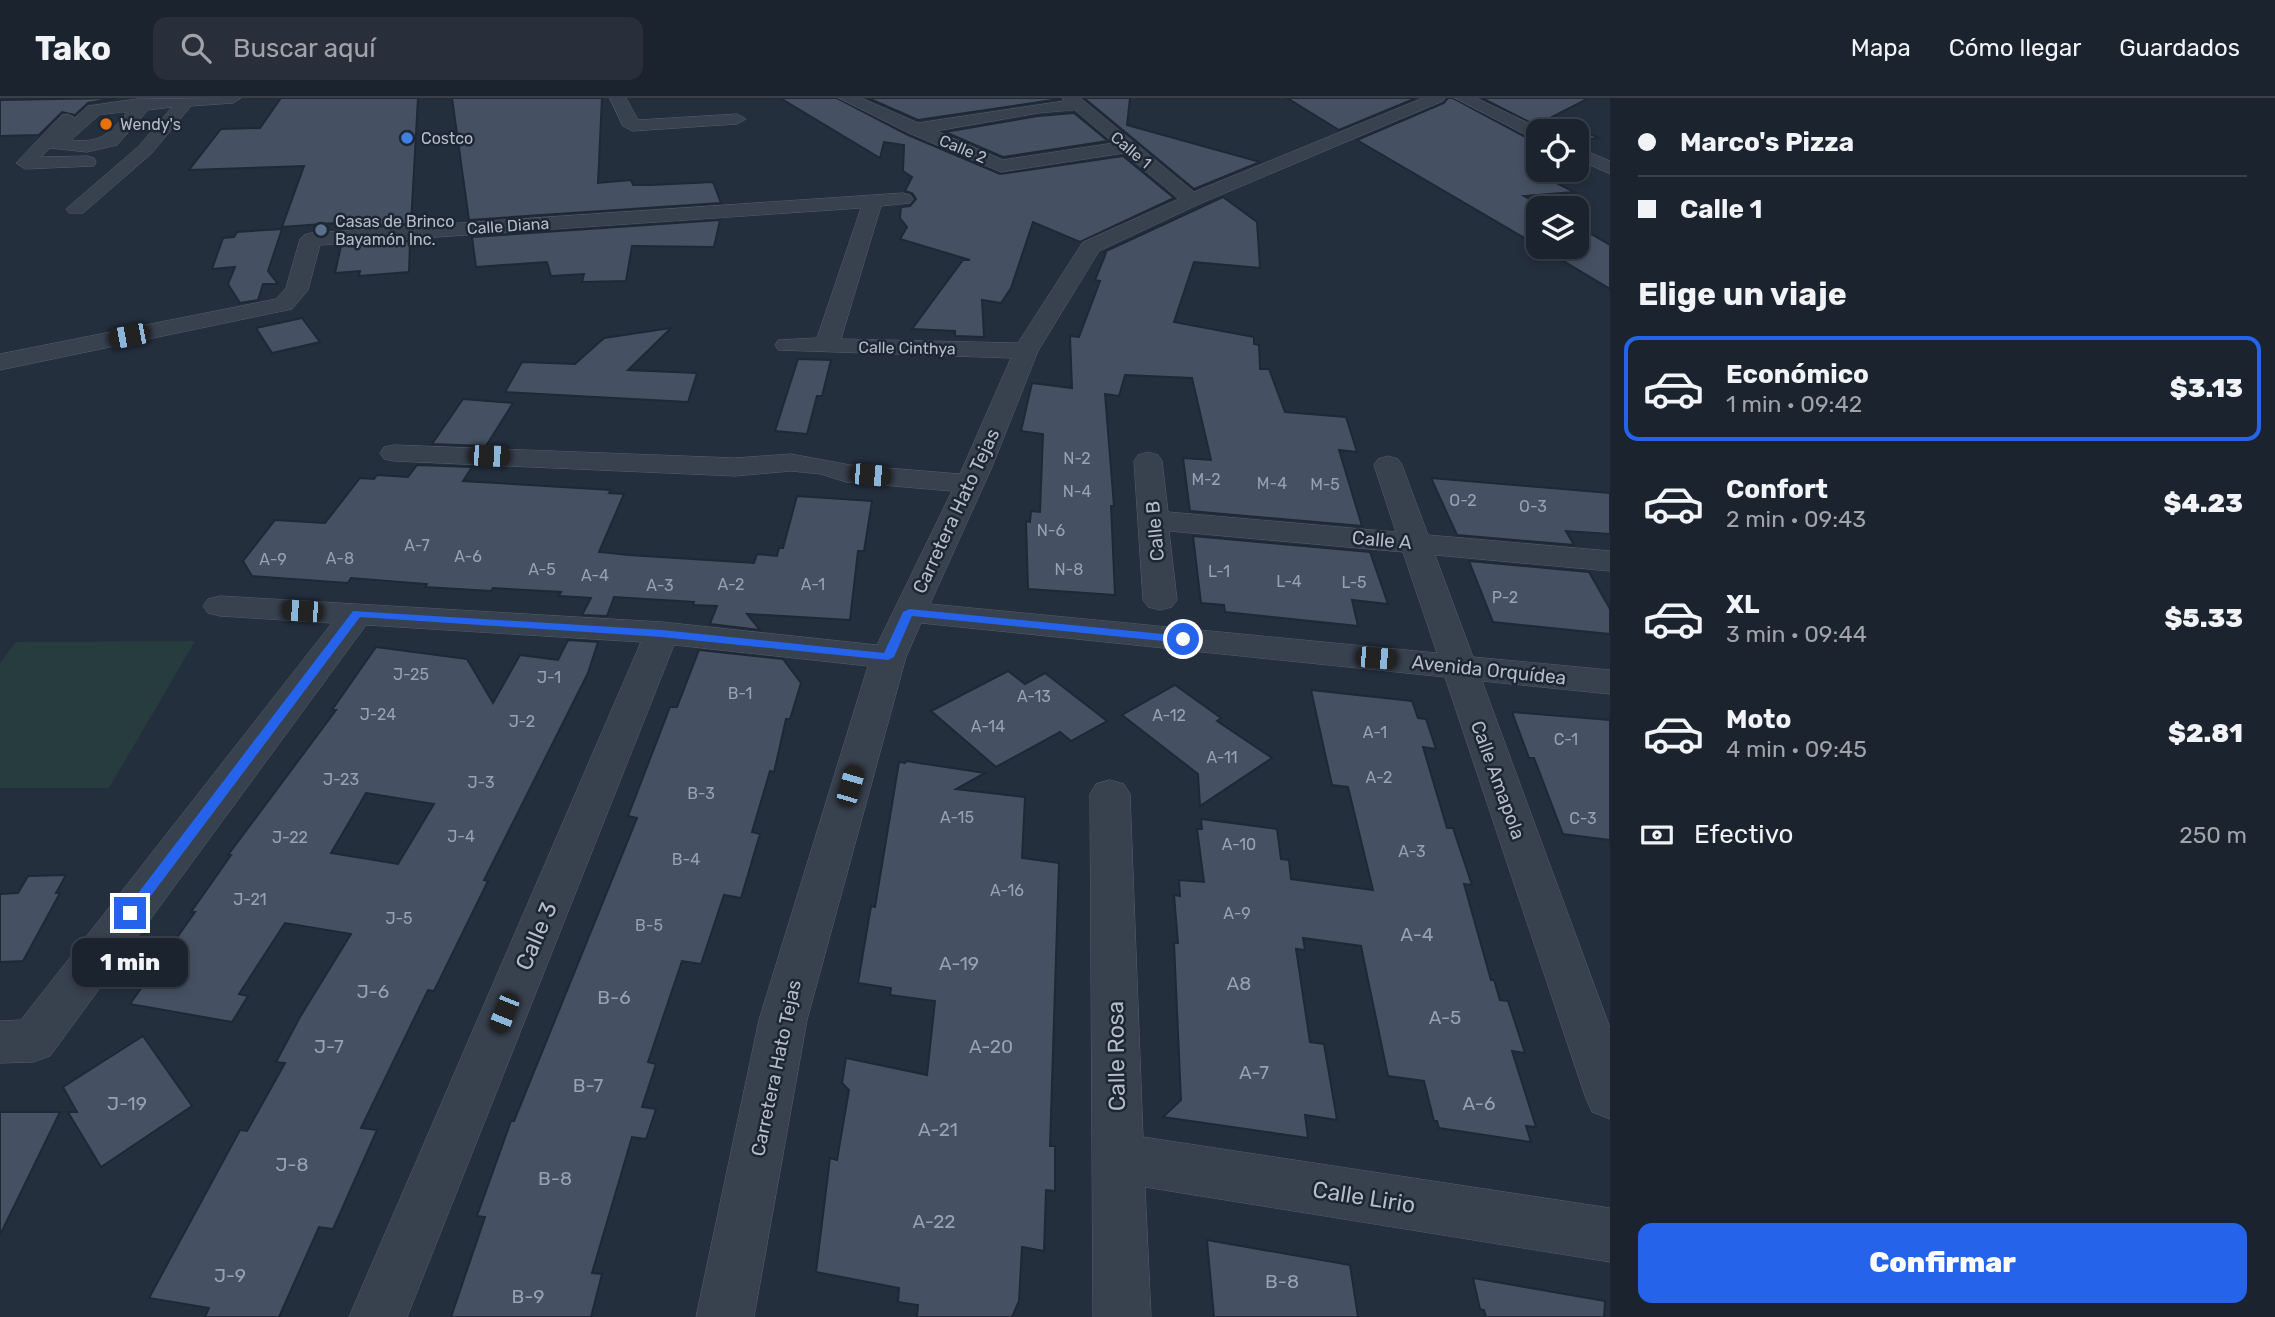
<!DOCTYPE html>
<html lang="es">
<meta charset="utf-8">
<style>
:root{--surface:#1b232e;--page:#282f3a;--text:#f1f3f6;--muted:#a0a4aa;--line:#39404a;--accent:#2563eb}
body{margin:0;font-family:Rubik,sans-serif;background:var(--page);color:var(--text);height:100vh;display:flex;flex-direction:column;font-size:26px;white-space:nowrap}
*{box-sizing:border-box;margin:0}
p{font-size:23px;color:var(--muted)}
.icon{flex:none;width:38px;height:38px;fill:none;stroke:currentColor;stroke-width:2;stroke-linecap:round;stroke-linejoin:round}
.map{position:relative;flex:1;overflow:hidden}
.sheet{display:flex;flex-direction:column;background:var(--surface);width:665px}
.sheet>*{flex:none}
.guide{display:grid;align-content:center;height:154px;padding:0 28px;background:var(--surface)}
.fabs{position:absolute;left:1526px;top:21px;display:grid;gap:14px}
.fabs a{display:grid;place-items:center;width:63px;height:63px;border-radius:14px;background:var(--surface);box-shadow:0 4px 10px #0003,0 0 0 2px var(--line);font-size:35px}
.end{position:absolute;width:32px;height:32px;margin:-16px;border:9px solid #2563eb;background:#fff;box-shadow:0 0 0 4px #fff}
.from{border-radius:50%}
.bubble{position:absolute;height:49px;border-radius:14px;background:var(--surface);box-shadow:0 4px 10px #0003,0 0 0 2px var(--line);font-size:23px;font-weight:800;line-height:49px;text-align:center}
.car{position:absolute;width:21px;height:42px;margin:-21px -10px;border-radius:9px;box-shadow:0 0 5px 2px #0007;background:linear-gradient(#222 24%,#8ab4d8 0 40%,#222 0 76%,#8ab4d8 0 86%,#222 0)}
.guide b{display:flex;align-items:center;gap:24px;height:66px;font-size:26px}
.guide b+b{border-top:2px solid var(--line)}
.guide i{width:18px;height:18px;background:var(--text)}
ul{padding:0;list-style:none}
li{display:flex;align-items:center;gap:21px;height:105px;margin:0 14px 10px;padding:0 14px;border:4px solid transparent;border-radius:14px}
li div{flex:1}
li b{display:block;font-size:26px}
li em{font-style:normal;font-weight:800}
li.on{border-color:var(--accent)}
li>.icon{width:63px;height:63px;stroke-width:1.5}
h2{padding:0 28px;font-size:32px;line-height:84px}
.pay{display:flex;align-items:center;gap:18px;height:77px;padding:0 28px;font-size:26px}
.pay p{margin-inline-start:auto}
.action{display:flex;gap:14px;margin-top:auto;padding:14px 28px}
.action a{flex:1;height:80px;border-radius:14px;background:var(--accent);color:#fff;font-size:28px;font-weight:800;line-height:80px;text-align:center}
header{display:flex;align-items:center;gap:42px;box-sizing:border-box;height:98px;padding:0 35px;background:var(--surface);border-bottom:2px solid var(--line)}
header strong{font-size:33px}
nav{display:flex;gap:38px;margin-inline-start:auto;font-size:24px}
.search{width:490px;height:63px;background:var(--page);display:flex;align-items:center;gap:18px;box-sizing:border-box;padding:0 24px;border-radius:14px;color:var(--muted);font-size:26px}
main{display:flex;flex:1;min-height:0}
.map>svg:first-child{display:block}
.green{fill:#263c3f}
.building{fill:#455162;stroke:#1f2835;stroke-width:2;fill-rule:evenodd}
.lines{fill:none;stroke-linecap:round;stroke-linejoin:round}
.minor-casing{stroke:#565f6c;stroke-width:1}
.minor{fill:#38414e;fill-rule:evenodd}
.route{fill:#2563eb}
.food-dot{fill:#e8710a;stroke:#1d2633;stroke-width:2.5}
.shop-dot{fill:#3f7fe0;stroke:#1d2633;stroke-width:2.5}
.service-dot{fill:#5c6f8a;stroke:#1d2633;stroke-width:2.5}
.labels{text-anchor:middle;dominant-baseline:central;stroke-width:5;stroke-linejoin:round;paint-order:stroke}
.far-poi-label{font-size:16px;fill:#b4bcc9;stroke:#1d2633;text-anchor:start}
.far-street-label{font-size:16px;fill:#b4bcc9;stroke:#1d2633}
.number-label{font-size:16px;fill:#98a1af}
.street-label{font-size:19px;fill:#b4bcc9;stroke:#1d2633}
.near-number-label{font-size:19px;fill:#98a1af}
.near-street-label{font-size:23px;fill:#b4bcc9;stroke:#1d2633}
</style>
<header>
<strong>Tako</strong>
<div class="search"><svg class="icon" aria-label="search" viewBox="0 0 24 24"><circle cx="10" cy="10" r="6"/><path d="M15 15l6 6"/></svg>Buscar aquí</div>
<nav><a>Mapa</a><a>Cómo llegar</a><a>Guardados</a></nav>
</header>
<main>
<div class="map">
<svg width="1610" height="1219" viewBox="0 0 1610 1219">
<rect width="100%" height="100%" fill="#242f3e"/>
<polygon class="green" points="195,543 109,690 0,690 0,565 16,544"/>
<g class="building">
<polygon points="117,0 88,5 75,17 62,14 39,37 0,38 0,2"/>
<polygon points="281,0 418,0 411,126 345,130 347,124 282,129 304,68 189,72 221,31 260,30"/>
<polygon points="452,0 602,0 598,85 631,82 633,87 651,87 713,84 721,105 469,122"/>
<polygon points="780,0 837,0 908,37 1000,76 1123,58 1174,100 1080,144 1033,124 1011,190 1001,205 982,202 984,239 955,238 955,233 912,231 963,162 970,162 900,141 907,129 900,120 901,109 910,108 916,101 912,95 905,93 912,79 903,73 904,47 884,44 880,60"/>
<polygon points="868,0 1059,0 1060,1 918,22"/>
<polygon points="1084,0 1130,0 1127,27 1260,64 1194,91"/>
<polygon points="1287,0 1416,0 1339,32"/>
<polygon points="1448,0 1453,0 1531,42 1538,43 1538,72 1577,71 1585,75 1549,78 1558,83 1553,83 1574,94 1524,98 1545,110 1538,110 1538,148 1357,42 1444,5"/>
<polygon points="1482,0 1589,0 1552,19 1599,40 1577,42 1577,33 1547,33"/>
<polygon points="1074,15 1108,43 1003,59 945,34 1038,18"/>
<polygon points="1223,99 1257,124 1260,170 1194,164 1174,224 1254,239 1254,246 1259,247 1260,271 1269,271 1285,314 1346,319 1357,354 1339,352 1362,428 1190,413 1183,360 1211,362 1192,280 1125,277 1119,298 1105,296 1114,408 1111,408 1115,497 1028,491 1026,423 1030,424 1031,413 1040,414 1043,336 1021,333 1032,285 1072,290 1070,238 1079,239 1100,183 1095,182 1106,155 1104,154"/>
<polygon points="720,122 714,149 632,148 626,183 582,184 584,176 551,178 547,164 476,169 472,139"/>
<polygon points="1577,128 1610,147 1610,191 1540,149 1577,149"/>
<polygon points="282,131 268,173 278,186 263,186 258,202 240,205 228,186 235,169 212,171 223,140 234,139 237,134"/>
<polygon points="410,143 409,174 359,178 360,173 335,175 341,148"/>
<polygon points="302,220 320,244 272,255 256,230"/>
<polygon points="671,230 628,272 697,275 688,304 505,294 522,264 575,266 604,240"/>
<polygon points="798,261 831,262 822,298 817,298 807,336 775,333"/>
<polygon points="463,301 513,305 486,348 432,346"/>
<polygon points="417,367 472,369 463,383 611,392 609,395 624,396 599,454 629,457 754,465 757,456 777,458 779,450 783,450 797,398 872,403 864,453 858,453 850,522 747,516 760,532 710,526 717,508 693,507 694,504 614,499 607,518 582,517 591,500 559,498 561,494 493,490 491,493 425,489 427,486 351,480 348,485 252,478 243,463 275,422 325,425 360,380 374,381 377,377 408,379"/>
<polygon points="1431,380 1610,395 1610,436 1566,433 1574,447 1457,437"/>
<polygon points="1193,438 1370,454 1388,506 1352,502 1358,528 1225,514 1224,507 1201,505"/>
<polygon points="1469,463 1589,474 1610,511 1610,536 1493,524"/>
<path d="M568 542 598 544 588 575 484 782 488 783 434 893 428 892 361 1030 377 1032 333 1131 319 1129 279 1219H205L209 1210 149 1200 240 1032 247 1033 285 965 276 964 300 919 351 836 285 825 239 896 248 898 232 924 130 906 195 814H191L231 757H228L336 612H332L376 549 467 561 493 605 520 557 558 562ZM366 695 434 706 398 766 331 755Z"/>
<polygon points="699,552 783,561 801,585 790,621 786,621 774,674 770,673 752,734 760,736 741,800 724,797 701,866 682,863 648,964 656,966 642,1009 656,1011 646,1041 632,1039 592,1175 602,1176 591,1219 451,1219 485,1119 477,1118 511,1023 514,1023 637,720 628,718 670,609 677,609"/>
<polygon points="1008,573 1025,586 1045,575 1107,623 1071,643 1060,634 996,669 931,613"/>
<polygon points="1175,587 1221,620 1217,623 1272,660 1200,708 1198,676 1122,617"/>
<polygon points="1311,592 1412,603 1418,620 1426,621 1436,651 1423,649 1447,730 1453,730 1472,787 1464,786 1491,882 1494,882 1500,902 1508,903 1525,955 1512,953 1536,1029 1526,1028 1531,1044 1439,1030 1437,1023 1434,1023 1424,983 1388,978 1361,848 1303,840 1305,852 1296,851 1310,944 1324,946 1337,1022 1305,1017 1308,1040 1163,1019 1181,1002 1174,845 1178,845 1174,797 1180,798 1179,782 1204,784 1197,731 1202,731 1201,721 1277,731 1281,761 1289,762 1291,781 1373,792 1348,689 1332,687"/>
<polygon points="1512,614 1610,622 1610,742 1563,736 1534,660 1529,660"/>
<polygon points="906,663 985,675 956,691 1025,699 1022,760 1059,765 1050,1048 1055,1048 1055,1093 1046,1092 1044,1153 1022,1149 1019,1203 1012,1219 917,1219 918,1207 898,1204 899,1190 816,1174 830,1060 837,1062 849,992 842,985 846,960 927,977 935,903 890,897 891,890 858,885 871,808 875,809 899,664 905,665"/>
<polygon points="66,777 56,795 60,795 23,863 0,864 0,796 18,795 28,778"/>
<polygon points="143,938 192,1008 101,1069 68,1014 77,1014 63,989"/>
<polygon points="0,1014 60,1014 0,1137"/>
<polygon points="1207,1142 1350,1167 1358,1219 1214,1219"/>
<polygon points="1473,1180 1605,1203 1604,1219 1486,1219 1484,1212 1480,1211"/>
</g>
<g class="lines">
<defs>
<g id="minor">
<path d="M241 0 233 5 191 8 151 56 83 115H69L66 111 139 48 172 9 148 12 117 47 87 54 50 50 41 59 87 58 94 60 96 64 94 68 25 71 16 65 62 17 68 16 75 20 88 8 137 1ZM123 14 127 15C107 37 102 45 71 42L99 17Z"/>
<polygon points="610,0 626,0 638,22 737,16 746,21 737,26 632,33 623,28"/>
<path d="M839 0H861L918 25 1064 3 1062 0H1080L1194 94 1423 0H1445L1443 3 1199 106 1099 153 1038 253 992 369 930 506 1437 555 1403 454 1169 433 1177 502 1172 509 1160 512 1148 509 1143 502 1134 363 1138 357 1148 354 1158 357 1162 363 1168 414 1396 434 1374 367 1378 361 1388 358 1398 361 1402 367 1428 437 1610 453V473L1435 457 1473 559 1610 572V596L1482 583 1610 930V1021L1592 1014 1585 998 1445 579 921 525 906 559 807 922 754 1219H696L759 922 868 568 674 547 407 1219H349L641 544 366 527 50 958 33 964 0 965V923L21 922 332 525 220 518 208 515 203 508 208 501 220 498 662 524 877 547 952 393 846 384 821 376 791 373 735 378 394 363 384 361 380 355 384 349 394 347 735 360 791 356 850 367 960 376 1011 260 778 252 775 247 778 242 817 240 861 110 320 147 308 192 292 211 0 272V256L276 201 286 190 300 141 304 137 311 135 903 95 910 97 913 101 910 105 881 108 841 241 1018 245 1083 144 1179 101 1124 55 1001 74 909 35ZM1075 12 1114 45 1003 62 936 33 1038 15Z"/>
<polygon points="1455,0 1476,0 1545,33 1538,33 1538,41 1532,40"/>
<polygon points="1577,49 1610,63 1610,76 1577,61"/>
<polygon points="1110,682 1124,686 1130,696 1143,1039 1610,1110 1610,1164 1145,1089 1151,1219 1093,1219 1090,696 1096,686"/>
</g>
</defs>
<use href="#minor" class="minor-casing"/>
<use href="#minor" class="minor"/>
</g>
<polygon class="route" points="909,511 1183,538 1189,541 1183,545 912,518 894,559 888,562 662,539 360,519 135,819 130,820 123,815 353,513 662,532 884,555 903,514"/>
<circle class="food-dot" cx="106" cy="26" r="7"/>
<circle class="shop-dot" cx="407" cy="40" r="7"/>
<circle class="service-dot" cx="321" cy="132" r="7"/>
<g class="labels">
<g class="far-poi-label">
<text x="120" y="26">Wendy's</text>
<text x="421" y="40">Costco</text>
<text x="335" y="123">Casas de Brinco<tspan x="335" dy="18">Bayamón Inc.</tspan></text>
</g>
<g class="far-street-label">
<text transform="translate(963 51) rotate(23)">Calle 2</text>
<text transform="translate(1131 52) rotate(40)">Calle 1</text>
<text transform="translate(508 128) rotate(-4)">Calle Diana</text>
<text transform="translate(907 250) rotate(1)">Calle Cinthya</text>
</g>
<g class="number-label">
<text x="1077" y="360">N-2</text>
<text x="1206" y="381">M-2</text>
<text x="1272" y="385">M-4</text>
<text x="1325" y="386">M-5</text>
<text x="1077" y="393">N-4</text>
<text x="1463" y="402">O-2</text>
<text x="1533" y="408">O-3</text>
<text x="1051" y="432">N-6</text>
<text x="417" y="447">A-7</text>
<text x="468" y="458">A-6</text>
<text x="340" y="460">A-8</text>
<text x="273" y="461">A-9</text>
<text x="542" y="471">A-5</text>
<text x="1069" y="471">N-8</text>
<text x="1219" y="473">L-1</text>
<text x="595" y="477">A-4</text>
<text x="1289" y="483">L-4</text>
<text x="1354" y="484">L-5</text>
<text x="731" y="486">A-2</text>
<text x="813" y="486">A-1</text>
<text x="660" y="487">A-3</text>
<text x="1505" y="499">P-2</text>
<text x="411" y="576">J-25</text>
<text x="549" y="579">J-1</text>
<text x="740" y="595">B-1</text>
<text x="1034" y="598">A-13</text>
<text x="378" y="616">J-24</text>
<text x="1169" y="617">A-12</text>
<text x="522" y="623">J-2</text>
<text x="988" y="628">A-14</text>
<text x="1375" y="634">A-1</text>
<text x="1566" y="641">C-1</text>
<text x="1222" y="659">A-11</text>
<text x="1379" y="679">A-2</text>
<text x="341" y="681">J-23</text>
<text x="481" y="684">J-3</text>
<text x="701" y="695">B-3</text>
<text x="957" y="719">A-15</text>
<text x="1583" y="720">C-3</text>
<text x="461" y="738">J-4</text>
<text x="290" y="739">J-22</text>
<text x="1239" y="746">A-10</text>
<text x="1412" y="753">A-3</text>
<text x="686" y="761">B-4</text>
<text x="1007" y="792">A-16</text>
<text x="250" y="801">J-21</text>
<text x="1237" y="815">A-9</text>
<text x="399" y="820">J-5</text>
<text x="649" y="827">B-5</text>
</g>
<g class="street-label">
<text transform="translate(956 413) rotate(-65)">Carretera Hato Tejas</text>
<text transform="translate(1155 433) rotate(-95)">Calle B</text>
<text transform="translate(1382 442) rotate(5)">Calle A</text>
<text transform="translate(1489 572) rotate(6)">Avenida Orquídea</text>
<text transform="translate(1498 682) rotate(70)">Calle Amapola</text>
<text transform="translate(776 970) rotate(-78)">Carretera Hato Tejas</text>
</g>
<g class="near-number-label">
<text x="1417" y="836">A-4</text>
<text x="959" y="865">A-19</text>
<text x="1239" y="885">A8</text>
<text x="373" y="893">J-6</text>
<text x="614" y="899">B-6</text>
<text x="1445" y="919">A-5</text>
<text x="329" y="948">J-7</text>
<text x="991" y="948">A-20</text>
<text x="1254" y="974">A-7</text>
<text x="588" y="987">B-7</text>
<text x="127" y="1005">J-19</text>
<text x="1479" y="1005">A-6</text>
<text x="938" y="1031">A-21</text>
<text x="292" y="1066">J-8</text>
<text x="555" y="1080">B-8</text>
<text x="934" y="1123">A-22</text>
<text x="230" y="1177">J-9</text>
<text x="1282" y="1183">B-8</text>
<text x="528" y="1198">B-9</text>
</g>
<g class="near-street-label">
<text transform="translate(536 838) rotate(-67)">Calle 3</text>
<text transform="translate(1116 958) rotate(-91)">Calle Rosa</text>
<text transform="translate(1364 1099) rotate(9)">Calle Lirio</text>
</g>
</g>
</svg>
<div class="fabs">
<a><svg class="icon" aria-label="locate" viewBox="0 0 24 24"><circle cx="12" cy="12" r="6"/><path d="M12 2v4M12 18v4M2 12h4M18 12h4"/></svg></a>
<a><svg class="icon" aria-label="layers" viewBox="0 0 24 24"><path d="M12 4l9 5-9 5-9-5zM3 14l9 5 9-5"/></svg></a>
</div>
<i class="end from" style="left:1183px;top:541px"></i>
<i class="end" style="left:130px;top:815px"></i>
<div class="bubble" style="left:72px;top:840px;width:116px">1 min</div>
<i class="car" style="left:129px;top:238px;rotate:259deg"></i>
<i class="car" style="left:489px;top:358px;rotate:92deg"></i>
<i class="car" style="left:870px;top:377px;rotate:95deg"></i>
<i class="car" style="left:302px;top:513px;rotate:274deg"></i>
<i class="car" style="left:1376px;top:560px;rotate:95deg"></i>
<i class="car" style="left:850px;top:688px;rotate:16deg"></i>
<i class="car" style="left:504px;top:915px;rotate:202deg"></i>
</div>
<section class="sheet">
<div class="guide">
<b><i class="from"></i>Marco's Pizza</b>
<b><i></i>Calle 1</b>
</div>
<h2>Elige un viaje</h2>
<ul>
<li class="on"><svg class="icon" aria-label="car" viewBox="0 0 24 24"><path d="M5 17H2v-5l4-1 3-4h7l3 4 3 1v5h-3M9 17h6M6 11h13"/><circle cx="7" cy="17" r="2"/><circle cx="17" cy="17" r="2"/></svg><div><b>Económico</b><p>1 min · 09:42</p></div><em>$3.13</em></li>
<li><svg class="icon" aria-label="car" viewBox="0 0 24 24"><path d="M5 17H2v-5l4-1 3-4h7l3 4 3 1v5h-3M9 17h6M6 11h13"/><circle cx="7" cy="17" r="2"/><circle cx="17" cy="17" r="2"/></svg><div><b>Confort</b><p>2 min · 09:43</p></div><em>$4.23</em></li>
<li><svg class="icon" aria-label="car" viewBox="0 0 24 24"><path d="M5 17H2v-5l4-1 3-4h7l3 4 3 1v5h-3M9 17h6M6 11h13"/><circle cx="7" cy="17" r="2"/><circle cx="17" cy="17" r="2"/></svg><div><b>XL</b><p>3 min · 09:44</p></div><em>$5.33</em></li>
<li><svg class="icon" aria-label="car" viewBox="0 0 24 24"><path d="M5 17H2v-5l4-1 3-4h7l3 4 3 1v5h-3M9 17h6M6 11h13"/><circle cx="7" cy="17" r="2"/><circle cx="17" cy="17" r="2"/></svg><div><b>Moto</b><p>4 min · 09:45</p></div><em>$2.81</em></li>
</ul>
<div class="pay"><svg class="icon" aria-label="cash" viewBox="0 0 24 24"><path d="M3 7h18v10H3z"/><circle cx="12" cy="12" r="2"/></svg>Efectivo<p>250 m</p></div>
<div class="action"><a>Confirmar</a></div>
</section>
</main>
